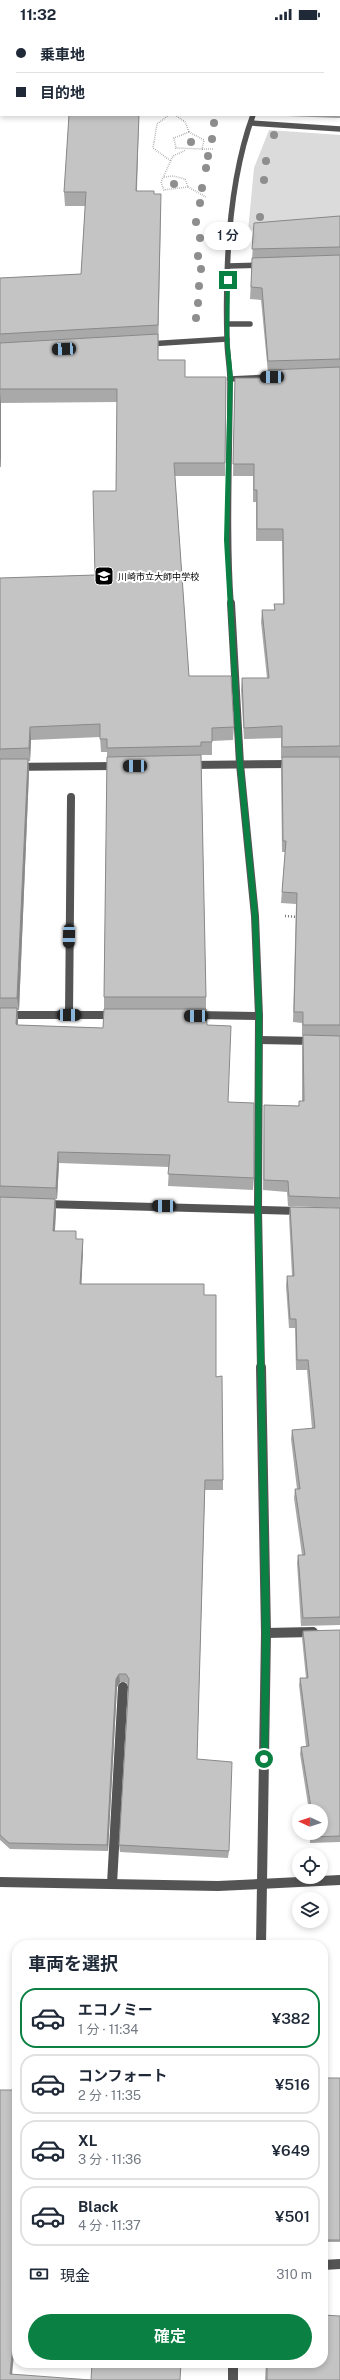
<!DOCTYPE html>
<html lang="ja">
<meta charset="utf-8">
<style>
:root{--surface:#fff;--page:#f2f2f3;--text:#1f2937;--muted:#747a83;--line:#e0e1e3;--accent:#0b8043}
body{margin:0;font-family:"Public Sans","Noto Sans JP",sans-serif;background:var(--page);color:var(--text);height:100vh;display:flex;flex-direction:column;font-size:15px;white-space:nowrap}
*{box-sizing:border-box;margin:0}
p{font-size:13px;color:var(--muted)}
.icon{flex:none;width:22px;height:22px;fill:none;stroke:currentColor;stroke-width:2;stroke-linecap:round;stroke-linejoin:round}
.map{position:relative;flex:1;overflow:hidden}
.sheet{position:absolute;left:12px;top:1912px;width:316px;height:428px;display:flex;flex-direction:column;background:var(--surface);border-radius:16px;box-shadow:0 2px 6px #0003}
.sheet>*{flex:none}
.guide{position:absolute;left:0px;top:0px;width:340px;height:88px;box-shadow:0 2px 6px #0003;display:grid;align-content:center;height:88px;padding:0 16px;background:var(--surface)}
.needle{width:26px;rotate:274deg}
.controls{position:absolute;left:292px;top:1776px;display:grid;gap:8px}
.controls a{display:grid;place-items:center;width:36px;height:36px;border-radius:50%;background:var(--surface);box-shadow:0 2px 6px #0003;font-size:20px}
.end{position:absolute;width:18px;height:18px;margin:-9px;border:5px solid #0b8043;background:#fff;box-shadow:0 0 0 2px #fff}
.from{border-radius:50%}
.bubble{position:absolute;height:28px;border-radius:14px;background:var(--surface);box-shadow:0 2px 6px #0003;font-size:13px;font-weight:600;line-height:28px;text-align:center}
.car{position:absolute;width:12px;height:24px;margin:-12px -6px;border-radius:5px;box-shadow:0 0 3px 1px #0007;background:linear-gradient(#222 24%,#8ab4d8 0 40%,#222 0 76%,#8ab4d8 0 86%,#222 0)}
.guide b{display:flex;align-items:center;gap:14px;height:38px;font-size:15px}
.guide b+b{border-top:1px solid var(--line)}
.guide i{width:10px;height:10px;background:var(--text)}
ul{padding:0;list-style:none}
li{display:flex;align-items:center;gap:12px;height:60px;margin:0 8px 6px;padding:0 8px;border:2px solid var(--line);border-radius:16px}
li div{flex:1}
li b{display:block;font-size:15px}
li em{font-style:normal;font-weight:600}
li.selected{border-color:var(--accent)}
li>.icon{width:36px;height:36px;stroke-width:1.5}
h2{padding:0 16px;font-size:18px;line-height:48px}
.pay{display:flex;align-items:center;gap:10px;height:44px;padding:0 16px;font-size:15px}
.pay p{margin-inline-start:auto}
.action{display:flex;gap:8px;margin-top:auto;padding:8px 16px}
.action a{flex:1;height:46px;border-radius:24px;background:var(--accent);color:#fff;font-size:16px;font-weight:600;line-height:46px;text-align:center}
.status{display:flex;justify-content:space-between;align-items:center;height:28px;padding:0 20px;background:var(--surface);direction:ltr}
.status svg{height:11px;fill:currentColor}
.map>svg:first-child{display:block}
.green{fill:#dbdbdb}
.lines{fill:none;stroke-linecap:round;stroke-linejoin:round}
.path-far1{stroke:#767676;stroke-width:1.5;stroke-dasharray:0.5 1.5;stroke-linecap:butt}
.path{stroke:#767676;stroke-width:2.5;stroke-dasharray:1 2;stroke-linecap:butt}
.service-far2{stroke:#545454;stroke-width:5.5}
.service-far1{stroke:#545454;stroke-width:8}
.service{stroke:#545454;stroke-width:10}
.minor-far2{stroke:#545454;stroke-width:5.5}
.minor-far1{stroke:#545454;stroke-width:8}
.minor{stroke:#545454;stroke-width:10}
.tree{fill:#8e8e8e}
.wall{fill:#a9a9a9;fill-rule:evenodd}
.shaded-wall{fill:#898989}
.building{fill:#c4c4c4;stroke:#898989}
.route{fill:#0b8043}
.labels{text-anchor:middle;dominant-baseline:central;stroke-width:4;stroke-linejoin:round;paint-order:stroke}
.far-poi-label{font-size:9px;fill:#000;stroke:#fff;text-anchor:start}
</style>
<div class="status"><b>11:32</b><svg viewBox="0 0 49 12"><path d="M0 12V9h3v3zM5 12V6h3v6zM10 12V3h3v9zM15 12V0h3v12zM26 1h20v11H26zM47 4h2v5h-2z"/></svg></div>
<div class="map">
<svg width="340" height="2352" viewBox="0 0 340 2352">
<rect width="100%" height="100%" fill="#fff"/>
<polygon class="green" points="269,102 340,107 340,198 248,203 254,140"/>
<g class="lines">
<g class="path-far1">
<polyline points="169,87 157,96 153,120 171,133"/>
<polyline points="175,87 185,94 189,104"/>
<polygon points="189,104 204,112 202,121 176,120 174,110"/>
<polyline points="202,121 214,121"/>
<polyline points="164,149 173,148 185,151 188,159 164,162 161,154 173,128 186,122"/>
<polyline points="188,159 206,169"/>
</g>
<polyline class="path" points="285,888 298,889"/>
<g class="service-far2">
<polyline points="251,95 340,101"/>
<polyline points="228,238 261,237"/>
<polyline points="229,296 250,296"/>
<polyline points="148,316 227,311"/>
<polyline points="230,351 271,349"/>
</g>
<g class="service-far1">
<polyline points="0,987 114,987"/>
<polyline points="69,987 71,769"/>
<polyline points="196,987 259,988"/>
<polyline points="259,1012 313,1013"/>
</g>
<g class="service">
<polyline points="266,1605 313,1604"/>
<polyline points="112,1856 123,1659"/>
<polyline points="323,2237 340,2236"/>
</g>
<path class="minor-far2" d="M231 576C226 502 230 428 230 353 230 339 227 325 227 311 225 239 228 155 253 87"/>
<g class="minor-far1">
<polyline points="231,575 240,736 255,888 259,988 258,1181 261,1340"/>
<polyline points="191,737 291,736"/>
<polyline points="0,739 117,738"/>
<polyline points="45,1176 299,1183"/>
</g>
<g class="minor">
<polyline points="261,1339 266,1605 261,1917"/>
<polyline points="0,1854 218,1858 340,1852"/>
<polyline points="233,2335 233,2352"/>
</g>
</g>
<g class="tree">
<circle cx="214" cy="95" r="4"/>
<circle cx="274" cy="107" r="4"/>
<circle cx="212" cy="111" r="4"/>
<circle cx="191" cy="114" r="4"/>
<circle cx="208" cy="128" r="4"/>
<circle cx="266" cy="133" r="4"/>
<circle cx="206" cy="140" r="4"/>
<circle cx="264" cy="152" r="4"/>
<circle cx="174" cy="156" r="4"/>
<circle cx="202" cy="160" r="4"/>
<circle cx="200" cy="175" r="4"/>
<circle cx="260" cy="189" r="4"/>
<circle cx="196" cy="194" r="4"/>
<circle cx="200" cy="210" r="4"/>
<circle cx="198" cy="228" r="4"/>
<circle cx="201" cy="241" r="4"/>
<circle cx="199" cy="258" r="4"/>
<circle cx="198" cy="275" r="4"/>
<circle cx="196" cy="290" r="4"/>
</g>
<g class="wall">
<polygon points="0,0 179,0 179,1 1,1 1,26 0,26"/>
<polygon points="339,38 340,38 340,90 286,88 286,87 339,87"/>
<path d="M69 87H139L137 163 154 166 161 179 158 332 185 349H226L225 448H175L189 648 234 699 233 712 212 713V727H201L206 969V981L207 997 228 1074 254 1150 253 1162 168 1158 169 1139 59 1135 57 1171H55L56 1182 55 1203 76 1211H83V1222L81 1256 204 1267 216 1349 223 1452V1462H205L197 1731 229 1823 228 1830 120 1824 119 1817 128 1658 126 1654H120L117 1659 108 1823 10 1821 0 1812V550L95 547 116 463 117 374 1 375V439H0V250L81 246 85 178H65L64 164ZM100 709 101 724H107V729L104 969V981L103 1000 18 997 17 982H19L29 744 28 733H30L31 712Z"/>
<polygon points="340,188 340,1180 288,1178 287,1164 263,1162 264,1087 264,1077 298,1078 302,1073 302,1018 303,1007 302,1007 302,995 293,994 296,876 281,875 285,824 282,824 281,741 282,730 281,730 281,710 244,711 241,662 242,650 267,650 261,594 262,582 274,582 274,576 283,576 282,513 256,513 256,474 253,474 253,448 233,448 235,350 262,350 262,345 268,345 261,272 250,271 254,195"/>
<polygon points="290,1179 340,1180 340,1597 301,1598 297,1535 298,1527 302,1527 294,1470 295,1461 297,1461 291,1411 292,1402 312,1401 307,1342 296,1342 295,1300 289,1300 286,1258 287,1248 292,1248 289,1189"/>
<polygon points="340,1602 340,1814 310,1815 310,1805 321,1805 321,1783 309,1783 300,1726 301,1719 306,1718 299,1657 300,1650 306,1650 302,1610 303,1603"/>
<rect x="323" y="2050" width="17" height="164"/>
<polygon points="266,2335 323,2335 340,2352 265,2352"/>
</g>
<g class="shaded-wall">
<polygon points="139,87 136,176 136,163"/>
<polygon points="0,363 1,375 1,439 0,430"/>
<polygon points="30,699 31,712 30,733 29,720"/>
<polygon points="28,731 29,744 19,982 17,970"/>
<polygon points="17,980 18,992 17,1009 16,996"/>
<polygon points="58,1124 59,1135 57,1171 56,1160"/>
<polygon points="55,1171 56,1182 54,1214 53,1203"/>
<polygon points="83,1211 83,1222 81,1267 80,1256"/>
<polygon points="119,1646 120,1654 117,1659 108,1823 107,1817 116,1651"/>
<polygon points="17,2277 17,2295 12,2347 10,2346"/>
</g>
<g class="building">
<polygon points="0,0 131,0 121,1 1,1 1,18 0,18"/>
<rect x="339" y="38" width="1" height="42"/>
<polygon points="69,87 139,87 136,163 154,163 154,166 161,166 158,297 0,306 0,250 81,246 86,164 64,164"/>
<polygon points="340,188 340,219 252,221 254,195"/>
<polygon points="340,227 340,331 268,333 262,260 251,259 252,230"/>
<polygon points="158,306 158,332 185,332 185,349 226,349 225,435 174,435 189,648 231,648 234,699 212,700 212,714 201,714 201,718 107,720 107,711 100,711 100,696 30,699 29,720 0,721 0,550 95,547 93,463 116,463 117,361 0,361 0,315"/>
<polygon points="340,339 340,718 282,719 282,698 244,700 242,650 269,650 262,582 275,582 274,576 284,576 283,501 257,501 257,462 254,462 254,436 233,436 235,350 262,350 262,345 269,345 269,342"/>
<polygon points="201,727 206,969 104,969 107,729"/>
<polygon points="282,729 340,729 340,997 303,997 303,984 294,984 297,865 282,864 286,813 283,813"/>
<polygon points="0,731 28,731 17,970 0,970"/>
<polygon points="0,980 17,980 16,996 18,997 103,1000 104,981 206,981 207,997 231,998 228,1074 254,1075 254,1150 168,1146 170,1127 58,1124 56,1160 0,1158"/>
<polygon points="303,1007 340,1008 340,1170 289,1168 288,1153 264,1152 264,1077 299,1078 299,1073 304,1073"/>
<polygon points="0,1169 55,1171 53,1203 76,1203 76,1211 83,1211 80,1256 204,1256 204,1267 216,1267 216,1349 222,1348 223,1452 205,1452 197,1731 232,1734 229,1823 119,1817 129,1651 126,1646 119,1646 116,1651 107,1817 9,1815 0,1807"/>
<polygon points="290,1179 340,1180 340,1589 303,1590 298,1527 305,1527 295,1461 300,1461 292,1402 315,1400 308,1332 297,1332 296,1291 290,1291 287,1248 294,1248"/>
<polygon points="340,1602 340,1808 312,1809 312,1805 321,1805 321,1783 311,1783 310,1773 301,1719 309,1718 300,1650 308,1650 303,1603"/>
<rect x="323" y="2050" width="17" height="162"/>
<polygon points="0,2062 17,2062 17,2277 10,2346 91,2352 92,2335 181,2335 180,2352 0,2352"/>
<polygon points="323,2287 340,2288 340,2352 267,2352 267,2335 323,2335"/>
</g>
<polygon class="route" points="228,251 230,252 229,311 233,350 229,512 243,736 258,888 262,988 261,1181 270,1605 268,1731 264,1735 261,1731 262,1605 255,1181 256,988 252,888 237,736 224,512 228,350 225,311 226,252"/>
<defs>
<symbol id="school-square" viewBox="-11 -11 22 22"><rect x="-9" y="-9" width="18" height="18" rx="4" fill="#000" stroke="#fff"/><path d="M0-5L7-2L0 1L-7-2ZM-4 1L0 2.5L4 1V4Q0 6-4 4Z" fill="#fff"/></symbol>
</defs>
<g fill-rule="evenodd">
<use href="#school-square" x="93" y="537" width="22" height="22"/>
</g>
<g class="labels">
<g class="far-poi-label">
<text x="118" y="548">川崎市立大師中学校</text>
</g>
</g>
</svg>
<div class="controls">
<a><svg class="needle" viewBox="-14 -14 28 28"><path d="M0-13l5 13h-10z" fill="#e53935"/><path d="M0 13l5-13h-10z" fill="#747a83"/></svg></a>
<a><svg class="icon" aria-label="locate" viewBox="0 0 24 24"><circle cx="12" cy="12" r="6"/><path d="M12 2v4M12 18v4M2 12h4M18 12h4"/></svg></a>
<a><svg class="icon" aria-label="layers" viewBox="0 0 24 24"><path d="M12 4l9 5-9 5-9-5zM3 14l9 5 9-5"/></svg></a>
</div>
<i class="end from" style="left:264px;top:1731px"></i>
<i class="end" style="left:228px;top:252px"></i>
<div class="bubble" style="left:204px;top:194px;width:48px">1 分</div>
<i class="car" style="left:64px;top:321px;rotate:267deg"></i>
<i class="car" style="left:272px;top:349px;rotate:269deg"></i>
<i class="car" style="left:135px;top:738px;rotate:269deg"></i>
<i class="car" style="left:69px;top:908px;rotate:181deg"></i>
<i class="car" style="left:69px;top:987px;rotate:90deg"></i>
<i class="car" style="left:196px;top:988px;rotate:270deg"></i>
<i class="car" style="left:164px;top:1178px;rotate:271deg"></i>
<div class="guide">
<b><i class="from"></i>乗車地</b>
<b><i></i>目的地</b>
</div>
<section class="sheet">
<h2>車両を選択</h2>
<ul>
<li class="selected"><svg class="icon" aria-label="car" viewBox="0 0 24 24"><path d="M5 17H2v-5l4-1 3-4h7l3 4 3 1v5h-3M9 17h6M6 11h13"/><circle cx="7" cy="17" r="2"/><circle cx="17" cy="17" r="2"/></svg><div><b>エコノミー</b><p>1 分 · 11:34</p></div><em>¥382</em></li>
<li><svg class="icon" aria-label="car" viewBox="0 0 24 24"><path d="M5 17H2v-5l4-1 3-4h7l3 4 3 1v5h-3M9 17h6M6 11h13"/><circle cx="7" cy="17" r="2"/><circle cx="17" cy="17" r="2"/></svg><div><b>コンフォート</b><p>2 分 · 11:35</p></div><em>¥516</em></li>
<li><svg class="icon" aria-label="car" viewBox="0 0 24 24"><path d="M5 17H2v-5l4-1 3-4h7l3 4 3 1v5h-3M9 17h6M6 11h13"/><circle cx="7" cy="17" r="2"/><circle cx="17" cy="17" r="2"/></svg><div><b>XL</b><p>3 分 · 11:36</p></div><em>¥649</em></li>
<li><svg class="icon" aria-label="car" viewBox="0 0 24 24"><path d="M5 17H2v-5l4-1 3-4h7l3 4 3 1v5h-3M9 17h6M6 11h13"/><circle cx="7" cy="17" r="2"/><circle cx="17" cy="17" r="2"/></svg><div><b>Black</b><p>4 分 · 11:37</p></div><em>¥501</em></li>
</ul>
<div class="pay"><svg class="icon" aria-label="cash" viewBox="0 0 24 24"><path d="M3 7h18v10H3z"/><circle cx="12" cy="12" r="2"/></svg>現金<p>310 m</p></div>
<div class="action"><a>確定</a></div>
</section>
</div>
